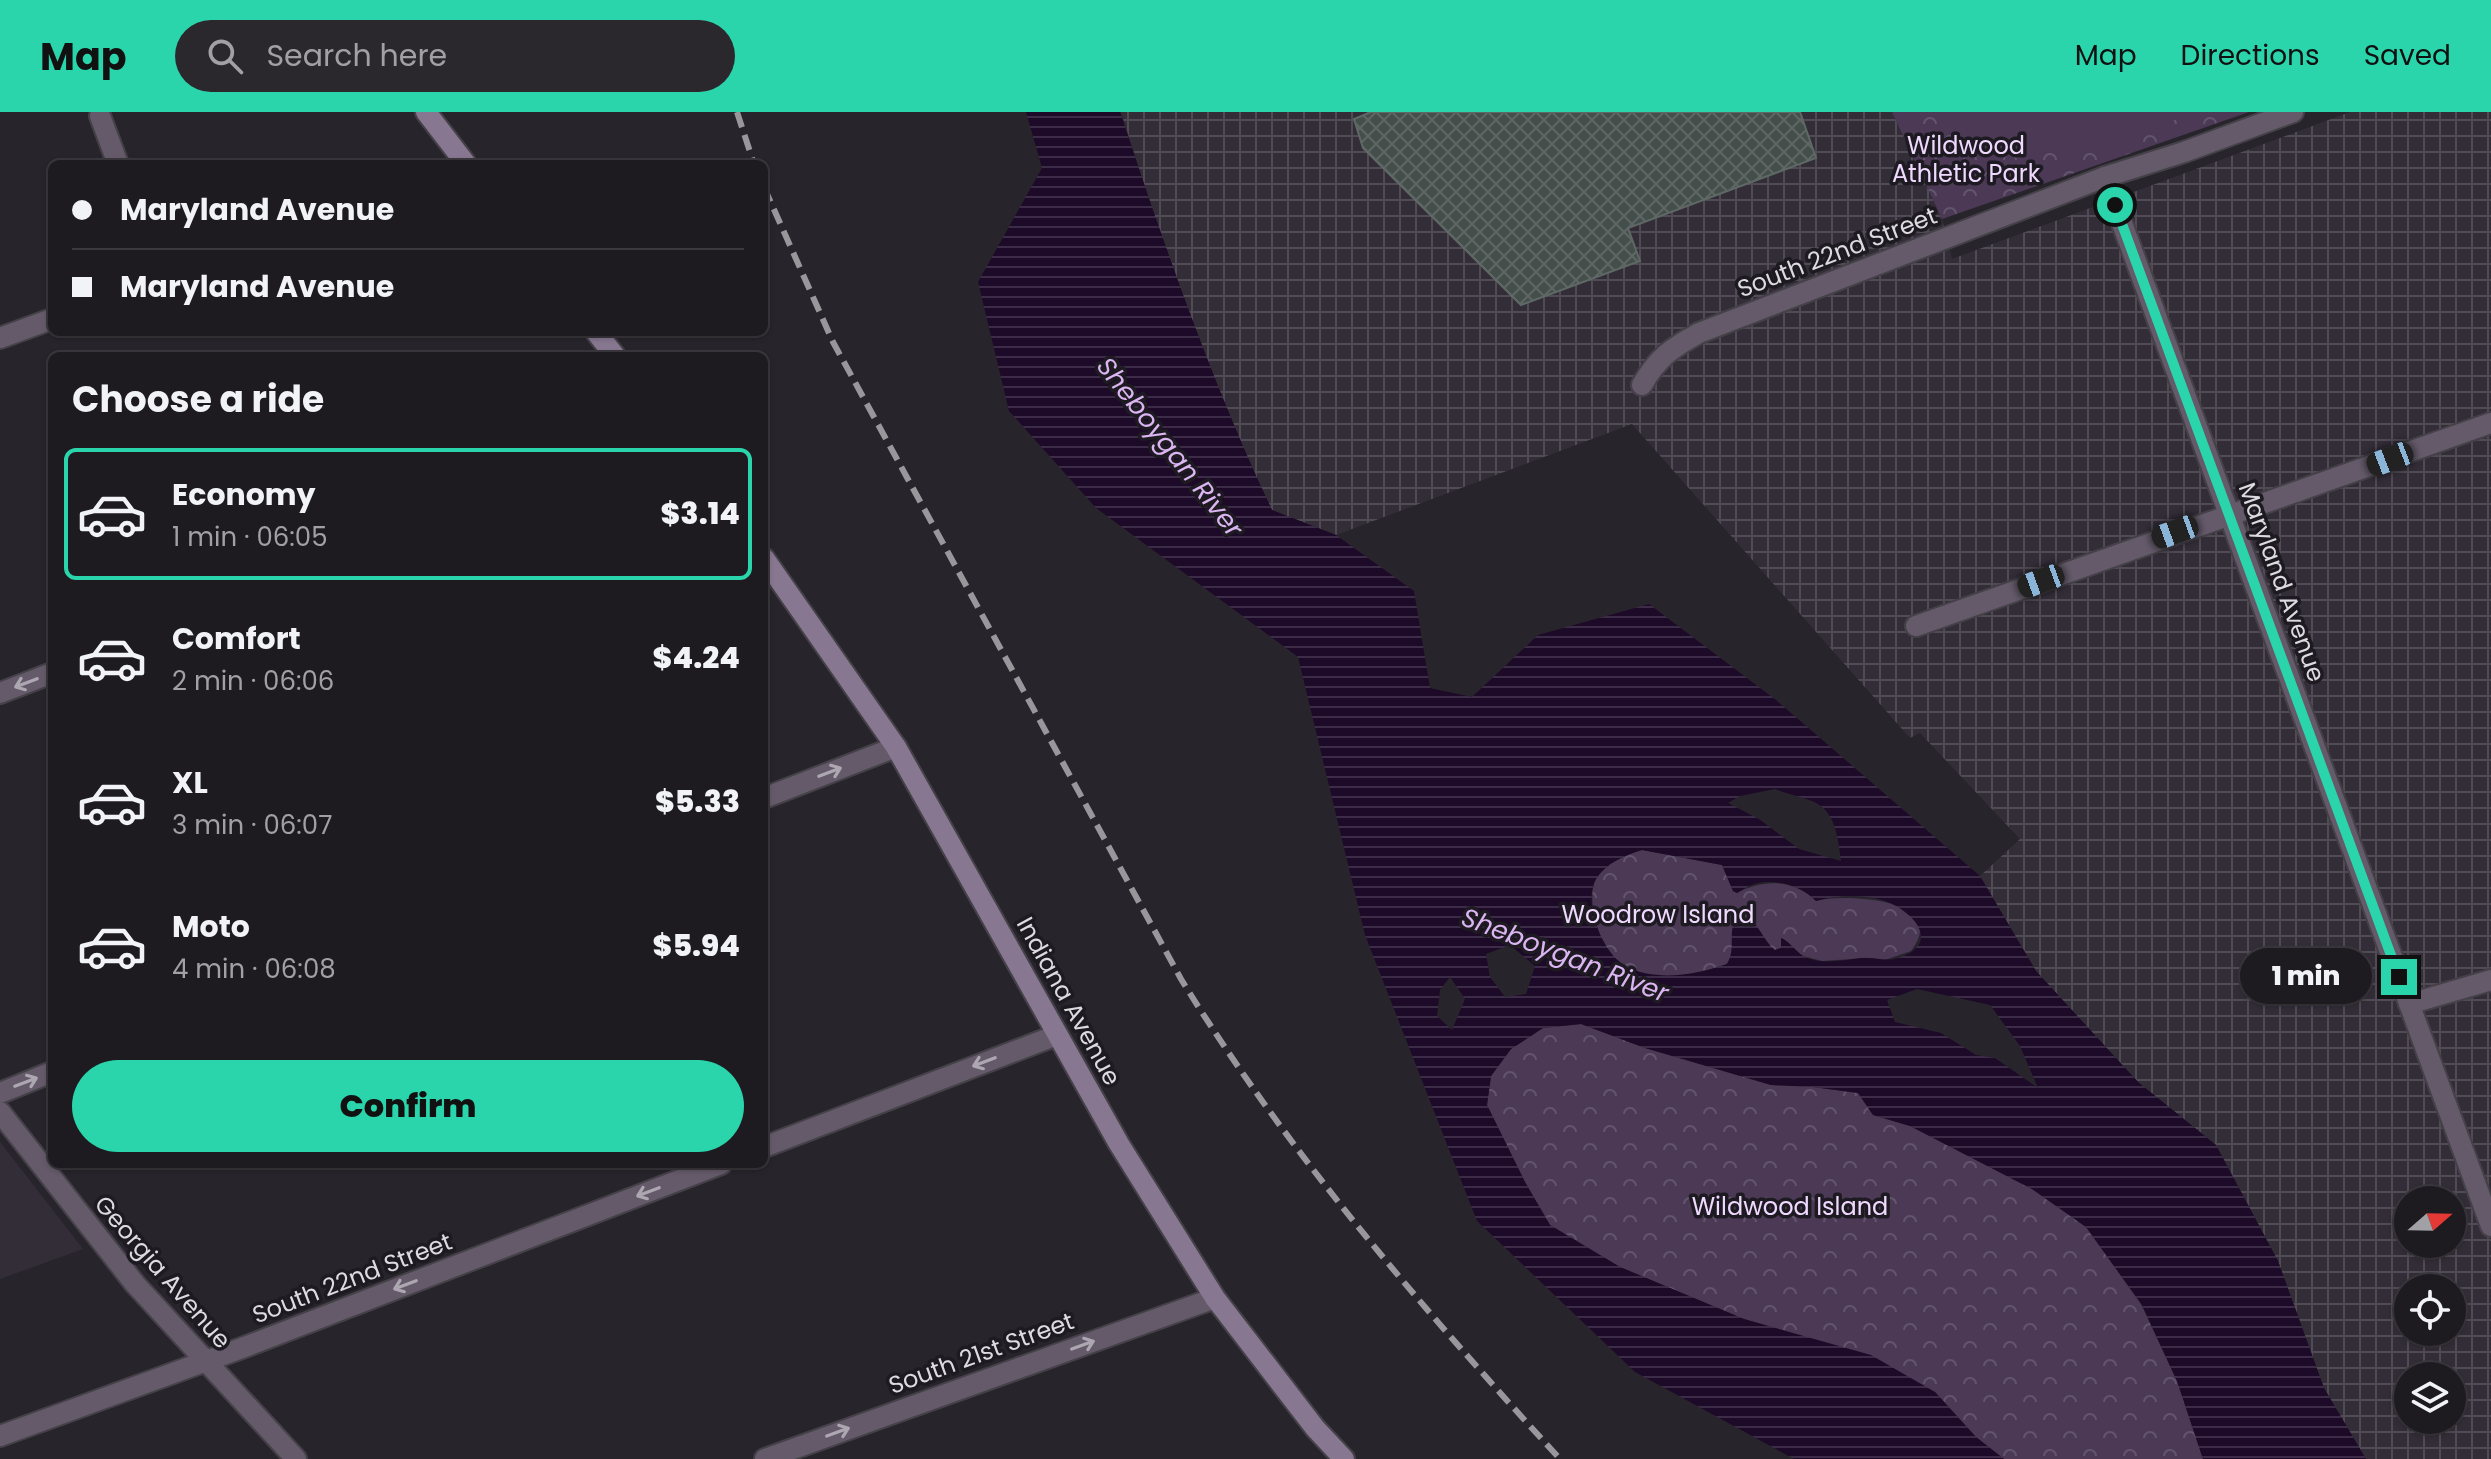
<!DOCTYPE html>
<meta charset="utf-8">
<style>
:root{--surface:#1e1b20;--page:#2b282d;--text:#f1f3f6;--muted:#a1a1a5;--line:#3c393e;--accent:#2bd5ac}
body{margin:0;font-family:Poppins,sans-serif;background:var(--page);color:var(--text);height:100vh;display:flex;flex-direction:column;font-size:30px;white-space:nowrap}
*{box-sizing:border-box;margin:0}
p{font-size:26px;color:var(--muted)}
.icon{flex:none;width:44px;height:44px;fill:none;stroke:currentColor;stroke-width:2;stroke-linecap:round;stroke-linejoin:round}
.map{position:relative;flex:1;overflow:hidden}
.side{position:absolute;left:48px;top:240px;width:720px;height:816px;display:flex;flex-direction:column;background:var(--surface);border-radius:12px;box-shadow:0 2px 6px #0004,0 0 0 2px var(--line)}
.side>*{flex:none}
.guide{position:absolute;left:48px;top:48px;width:720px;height:176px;border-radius:12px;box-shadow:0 2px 6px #0004,0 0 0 2px var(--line);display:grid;align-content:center;height:176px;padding:0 24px;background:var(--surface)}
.needle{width:52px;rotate:70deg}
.tools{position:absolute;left:2394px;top:1074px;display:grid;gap:16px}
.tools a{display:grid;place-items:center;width:72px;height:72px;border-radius:50%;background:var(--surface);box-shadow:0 2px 6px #0004,0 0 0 2px var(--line);font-size:40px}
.end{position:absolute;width:36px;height:36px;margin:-18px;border:10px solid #2bd5ac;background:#111;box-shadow:0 0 0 4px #111}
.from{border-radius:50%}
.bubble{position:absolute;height:56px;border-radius:28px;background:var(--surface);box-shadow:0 2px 6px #0004,0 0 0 2px var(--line);font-size:26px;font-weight:800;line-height:56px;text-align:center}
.car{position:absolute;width:24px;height:48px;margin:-24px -12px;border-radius:10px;box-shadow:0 0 6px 2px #0007;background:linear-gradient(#222 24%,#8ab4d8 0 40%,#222 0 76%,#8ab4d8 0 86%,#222 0)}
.guide b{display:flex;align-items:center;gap:28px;height:76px;font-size:30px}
.guide b+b{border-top:2px solid var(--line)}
.guide i{width:20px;height:20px;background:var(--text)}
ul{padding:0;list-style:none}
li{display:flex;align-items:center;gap:24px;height:132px;margin:0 16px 12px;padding:0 8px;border:4px solid transparent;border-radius:12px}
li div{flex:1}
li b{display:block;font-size:30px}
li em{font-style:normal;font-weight:800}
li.current{border-color:var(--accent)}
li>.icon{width:72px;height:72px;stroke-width:1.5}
h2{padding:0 24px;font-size:36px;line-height:96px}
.primary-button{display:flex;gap:16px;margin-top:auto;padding:16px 24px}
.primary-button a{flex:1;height:92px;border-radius:48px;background:var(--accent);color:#111;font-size:32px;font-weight:800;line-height:92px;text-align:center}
header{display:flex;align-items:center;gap:48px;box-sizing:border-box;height:112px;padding:0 40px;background:var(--accent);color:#111}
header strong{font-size:38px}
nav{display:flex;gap:44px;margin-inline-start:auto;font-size:28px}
.search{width:560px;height:72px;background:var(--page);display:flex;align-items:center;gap:20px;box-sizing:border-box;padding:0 28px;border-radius:44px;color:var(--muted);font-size:30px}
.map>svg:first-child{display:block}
.built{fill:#332d38}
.industrial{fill:url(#industrial-grid);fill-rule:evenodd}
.park{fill:url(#park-crowns)}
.pitch{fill:#4b3956}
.water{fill:url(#water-rules);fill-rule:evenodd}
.building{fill:url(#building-cross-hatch);stroke:#5e6965;stroke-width:2}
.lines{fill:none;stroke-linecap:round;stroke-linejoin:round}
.minor-casing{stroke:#454148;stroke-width:24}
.secondary-casing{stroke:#454148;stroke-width:24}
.minor{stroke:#645a6a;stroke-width:20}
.secondary{stroke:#877790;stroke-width:20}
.rail{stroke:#9a979c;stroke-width:6;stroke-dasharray:16 8;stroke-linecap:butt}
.oneway{stroke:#ada7b1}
.route{stroke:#2bd5ac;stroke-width:10}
.labels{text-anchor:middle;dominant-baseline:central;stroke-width:7;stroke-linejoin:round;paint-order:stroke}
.park-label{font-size:24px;fill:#f0d9ff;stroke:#1e1a21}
.street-label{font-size:24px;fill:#dedbe0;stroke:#1e1a21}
.water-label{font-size:26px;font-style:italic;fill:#dbb5f2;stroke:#1e1a21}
</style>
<header>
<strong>Map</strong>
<div class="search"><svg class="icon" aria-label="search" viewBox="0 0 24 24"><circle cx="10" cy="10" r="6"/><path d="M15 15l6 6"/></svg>Search here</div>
<nav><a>Map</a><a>Directions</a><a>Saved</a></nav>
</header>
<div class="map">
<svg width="2491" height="1347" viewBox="0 0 2491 1347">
<defs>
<pattern id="industrial-grid" width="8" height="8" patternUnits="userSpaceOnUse" patternTransform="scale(2)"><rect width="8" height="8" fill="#332d38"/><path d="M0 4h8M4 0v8" fill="none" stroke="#504b54"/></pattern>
<pattern id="park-crowns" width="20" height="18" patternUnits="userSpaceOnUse" patternTransform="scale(2)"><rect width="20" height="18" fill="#4b3956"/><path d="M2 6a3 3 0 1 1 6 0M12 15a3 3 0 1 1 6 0" fill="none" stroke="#64556e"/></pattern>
<pattern id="water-rules" width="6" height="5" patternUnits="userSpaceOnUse" patternTransform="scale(2)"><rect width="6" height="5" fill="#1d0928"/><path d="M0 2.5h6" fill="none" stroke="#3d2c47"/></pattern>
<pattern id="building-cross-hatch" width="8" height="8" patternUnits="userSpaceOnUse" patternTransform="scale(2)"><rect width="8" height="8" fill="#444e4b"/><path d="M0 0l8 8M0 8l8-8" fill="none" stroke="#5f6765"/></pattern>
</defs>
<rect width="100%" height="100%" fill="#28242b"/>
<polygon class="built" points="0,1030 83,1137 0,1167"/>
<path class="industrial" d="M1121 0H1892L1942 107 1952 147 2350 0H2491V1347H2366L2324 1276 2278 1149 2216 1033 2138 970 2036 859 1980 764 2020 727 1920 621 1910 626 1632 312 1336 423 1272 398 1239 329 1167 144ZM2408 1088H2452V1132H2408ZM2408 1176H2452V1220H2408ZM2408 1264H2452V1308H2408Z"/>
<g class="park">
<polygon points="1892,0 2249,0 1942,107"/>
<path d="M1642 738 1722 753 1733 779 1737 781C1763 767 1794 767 1816 789 1846 781 1951 787 1911 839L1882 849 1866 846 1822 849 1803 844 1782 826 1781 836 1775 838 1768 832H1733V841L1727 852C1704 860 1673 867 1648 863 1636 860 1620 852 1611 842 1598 827 1586 786 1596 767 1606 751 1625 743 1642 738Z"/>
<polygon points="1581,912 1645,936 1771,973 1813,975 1858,981 1873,1003 1910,1014 2032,1077 2086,1115 2141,1192 2177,1269 2203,1347 2004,1347 1976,1325 1935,1280 1805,1225 1744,1207 1620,1155 1550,1113 1525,1070 1487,993 1491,964 1511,937 1543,916"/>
</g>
<path class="pitch" d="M1958 0H2188C2120 44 2028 44 1951 43Z"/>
<path class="water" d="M1026 0H1120C1165 135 1211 269 1272 398L1336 423 1414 479 1430 576 1472 585 1538 523 1649 492 1776 588 1980 764 2036 859 2138 970 2216 1033 2278 1149 2324 1276 2366 1347H2203L2177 1269 2142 1193 2086 1115 2032 1077 1910 1014 1873 1003 1858 981 1813 975 1771 973 1645 936 1581 912 1543 916 1511 937 1491 964 1487 993 1525 1070 1550 1113 1620 1155 1744 1207 1871 1243 1935 1280 1976 1325 2004 1347H1794L1635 1260 1477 1109 1365 823 1298 545 1096 396 1009 299 978 170 1042 56ZM1775 677C1787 682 1799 684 1812 689 1836 698 1838 727 1841 749L1799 737 1759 707 1728 691 1740 684ZM1642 738 1722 753 1733 779 1737 781C1743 778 1749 773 1755 772 1775 766 1802 774 1816 789 1835 784 1858 782 1878 787 1909 794 1946 831 1898 846 1885 850 1874 845 1861 846 1843 848 1822 853 1805 845 1796 841 1791 830 1781 826V836L1775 838C1761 827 1758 804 1738 804 1726 820 1737 835 1727 852 1697 863 1655 870 1625 854 1603 841 1582 791 1596 767 1606 751 1625 743 1642 738ZM1510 833 1535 854 1526 882 1505 885 1490 865 1486 842ZM1450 865 1465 887 1452 918 1437 904 1440 878ZM1917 877 1990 893 2020 934 2038 976 1995 946 1976 943 1941 921 1895 910 1887 888Z"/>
<polygon class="building" points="1371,0 1800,0 1816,46 1628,116 1640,149 1521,193 1363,36 1354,7"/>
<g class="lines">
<defs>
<g id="minor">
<polyline points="100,4 118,52"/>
<polyline points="2105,65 2491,1114"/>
<polyline points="0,226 52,207"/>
<path d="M1642 273C1658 245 1672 236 1699 221L2105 65 2184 40 2293 0"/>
<path d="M1916 514C2107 445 2299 378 2491 311"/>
<polyline points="0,581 52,561"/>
<polyline points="764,686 896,635"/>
<polyline points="2409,892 2491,868"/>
<polyline points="0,981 52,960"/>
<polyline points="0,1000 135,1172 296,1347"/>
<polyline points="764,1035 1057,923"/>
<polyline points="0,1324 242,1236 721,1052"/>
<polyline points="765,1347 1215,1186"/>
</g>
<g id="secondary">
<polyline points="426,0 466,52"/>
<polyline points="596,220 615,244"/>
<polyline points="764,446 896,635 1119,1032 1215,1186 1315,1316 1344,1347"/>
</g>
</defs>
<use href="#minor" class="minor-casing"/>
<use href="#secondary" class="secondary-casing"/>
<use href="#minor" class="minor"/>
<use href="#secondary" class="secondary"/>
<g class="rail">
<polyline points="737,0 754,52"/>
<path d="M764 75 833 230 1181 867C1288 1041 1422 1196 1560 1347"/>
</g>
</g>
<defs><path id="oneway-shaft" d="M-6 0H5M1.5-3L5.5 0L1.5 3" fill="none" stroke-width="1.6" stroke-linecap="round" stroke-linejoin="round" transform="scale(2)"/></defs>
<g class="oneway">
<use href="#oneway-shaft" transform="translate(26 571) rotate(159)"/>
<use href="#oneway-shaft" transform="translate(830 660) rotate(-21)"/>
<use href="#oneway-shaft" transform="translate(984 950) rotate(159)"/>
<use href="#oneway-shaft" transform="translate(26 970) rotate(-21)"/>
<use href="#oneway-shaft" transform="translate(648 1080) rotate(159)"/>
<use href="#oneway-shaft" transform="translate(405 1173) rotate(159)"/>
<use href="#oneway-shaft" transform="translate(1083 1233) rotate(-20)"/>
<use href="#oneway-shaft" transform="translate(838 1320) rotate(-20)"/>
</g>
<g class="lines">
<polyline class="route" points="2115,93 2399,865"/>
</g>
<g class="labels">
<g class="park-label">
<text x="1966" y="33">Wildwood<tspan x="1966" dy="28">Athletic Park</tspan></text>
<text x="1658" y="802">Woodrow Island</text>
<text x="1790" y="1094">Wildwood Island</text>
</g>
<g class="street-label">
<text transform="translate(1837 140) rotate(-21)">South 22nd Street</text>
<text transform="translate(2282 470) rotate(70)">Maryland Avenue</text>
<text transform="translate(1069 889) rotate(61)">Indiana Avenue</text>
<text transform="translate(163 1160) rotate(49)">Georgia Avenue</text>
<text transform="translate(352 1166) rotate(-21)">South 22nd Street</text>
<text transform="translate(981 1241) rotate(-20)">South 21st Street</text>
</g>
<g class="water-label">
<text transform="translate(1170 335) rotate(52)">Sheboygan River</text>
<text transform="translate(1565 843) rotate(21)">Sheboygan River</text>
</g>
</g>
</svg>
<div class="tools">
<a><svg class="needle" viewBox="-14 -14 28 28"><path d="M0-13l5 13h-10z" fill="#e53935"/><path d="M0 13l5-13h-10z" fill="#a1a1a5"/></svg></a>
<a><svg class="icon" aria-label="locate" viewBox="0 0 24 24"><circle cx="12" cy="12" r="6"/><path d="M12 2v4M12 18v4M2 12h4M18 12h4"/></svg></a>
<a><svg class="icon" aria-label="layers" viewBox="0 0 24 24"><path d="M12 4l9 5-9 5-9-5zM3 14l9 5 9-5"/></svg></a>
</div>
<i class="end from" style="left:2115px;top:93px"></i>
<i class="end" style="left:2399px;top:865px"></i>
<div class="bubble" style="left:2240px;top:836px;width:132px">1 min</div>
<i class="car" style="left:2390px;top:347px;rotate:249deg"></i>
<i class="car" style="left:2175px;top:420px;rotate:250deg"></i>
<i class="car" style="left:2041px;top:469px;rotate:250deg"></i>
<div class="guide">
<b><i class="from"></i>Maryland Avenue</b>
<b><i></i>Maryland Avenue</b>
</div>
<section class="side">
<h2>Choose a ride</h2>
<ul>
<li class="current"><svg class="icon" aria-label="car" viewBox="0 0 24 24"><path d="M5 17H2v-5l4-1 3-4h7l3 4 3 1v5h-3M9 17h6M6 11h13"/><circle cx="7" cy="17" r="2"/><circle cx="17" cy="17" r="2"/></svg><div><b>Economy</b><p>1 min · 06:05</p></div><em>$3.14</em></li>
<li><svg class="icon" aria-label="car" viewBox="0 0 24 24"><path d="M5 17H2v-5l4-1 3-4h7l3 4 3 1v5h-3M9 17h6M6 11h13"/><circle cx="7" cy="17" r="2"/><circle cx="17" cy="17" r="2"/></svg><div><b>Comfort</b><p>2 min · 06:06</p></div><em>$4.24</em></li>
<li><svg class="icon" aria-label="car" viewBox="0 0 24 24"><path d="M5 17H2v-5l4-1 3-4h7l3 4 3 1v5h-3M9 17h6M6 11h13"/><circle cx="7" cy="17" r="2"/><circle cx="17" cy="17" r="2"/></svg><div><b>XL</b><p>3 min · 06:07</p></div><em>$5.33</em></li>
<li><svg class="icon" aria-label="car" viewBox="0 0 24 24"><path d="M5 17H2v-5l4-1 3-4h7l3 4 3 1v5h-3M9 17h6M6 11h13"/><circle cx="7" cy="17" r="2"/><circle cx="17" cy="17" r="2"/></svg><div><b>Moto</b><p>4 min · 06:08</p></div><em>$5.94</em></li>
</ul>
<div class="primary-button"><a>Confirm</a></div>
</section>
</div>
